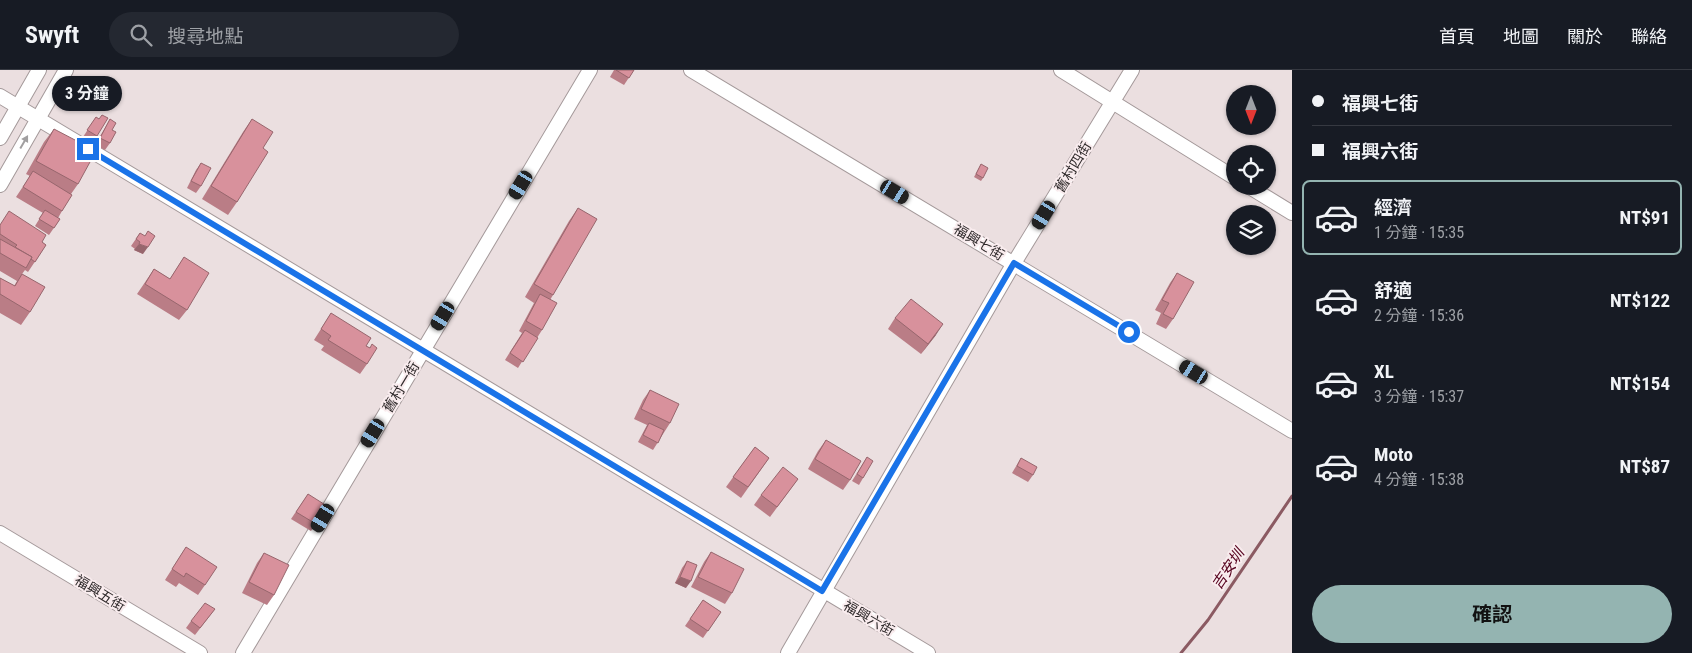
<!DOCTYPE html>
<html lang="zh-TW">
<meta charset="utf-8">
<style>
:root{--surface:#171b24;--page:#242831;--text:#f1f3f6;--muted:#9ea1a6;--line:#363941;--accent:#94b4b1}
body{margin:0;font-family:"Roboto Condensed","Noto Sans TC",sans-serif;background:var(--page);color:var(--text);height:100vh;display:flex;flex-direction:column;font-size:19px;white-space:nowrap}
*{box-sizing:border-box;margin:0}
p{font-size:16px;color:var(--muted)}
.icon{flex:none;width:28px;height:28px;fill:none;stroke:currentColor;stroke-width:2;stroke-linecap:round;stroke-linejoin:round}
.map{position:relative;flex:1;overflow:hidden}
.details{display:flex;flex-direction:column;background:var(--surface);width:400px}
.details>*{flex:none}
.banner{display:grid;align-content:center;height:110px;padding:0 20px;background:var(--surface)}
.needle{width:32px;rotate:180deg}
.controls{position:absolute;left:1226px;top:15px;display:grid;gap:10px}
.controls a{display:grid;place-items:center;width:50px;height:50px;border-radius:50%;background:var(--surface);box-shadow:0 1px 4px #0004;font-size:25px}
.end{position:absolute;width:22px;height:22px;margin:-11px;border:6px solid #1a73e8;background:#fff;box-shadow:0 0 0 2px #fff}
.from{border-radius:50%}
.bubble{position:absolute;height:35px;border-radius:18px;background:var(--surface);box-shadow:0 1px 4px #0004;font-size:16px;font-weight:700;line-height:35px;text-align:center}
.car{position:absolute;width:15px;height:30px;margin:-15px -8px;border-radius:6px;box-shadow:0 0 4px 1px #0007;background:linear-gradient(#222 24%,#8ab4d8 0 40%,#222 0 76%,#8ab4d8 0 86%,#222 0)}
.banner b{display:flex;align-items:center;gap:18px;height:48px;font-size:19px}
.banner b+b{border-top:1px solid var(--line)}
.banner i{width:12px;height:12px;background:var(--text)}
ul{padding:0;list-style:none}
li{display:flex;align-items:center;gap:15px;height:75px;margin:0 10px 8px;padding:0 10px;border:2px solid transparent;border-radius:8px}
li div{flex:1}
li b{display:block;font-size:19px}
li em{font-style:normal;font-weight:700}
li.active{border-color:var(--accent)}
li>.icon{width:45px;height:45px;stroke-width:1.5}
.cta{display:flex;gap:10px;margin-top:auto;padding:10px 20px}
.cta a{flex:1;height:58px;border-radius:30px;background:var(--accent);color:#111;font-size:20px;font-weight:700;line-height:58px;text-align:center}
header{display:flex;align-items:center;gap:30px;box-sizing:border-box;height:70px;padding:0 25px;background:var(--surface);border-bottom:1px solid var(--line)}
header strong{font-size:24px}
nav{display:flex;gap:28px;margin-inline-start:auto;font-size:18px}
.search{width:350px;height:45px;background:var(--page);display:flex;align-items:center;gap:12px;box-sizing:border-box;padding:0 18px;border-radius:28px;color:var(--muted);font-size:19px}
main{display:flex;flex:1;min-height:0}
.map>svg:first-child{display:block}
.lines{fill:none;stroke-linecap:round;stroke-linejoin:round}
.stream{stroke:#8b5a62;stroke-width:3}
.minor-casing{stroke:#a4999a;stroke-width:16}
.minor{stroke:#fff;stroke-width:14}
.wall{fill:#ba7d86}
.shaded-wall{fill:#97666d}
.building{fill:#d8919c;stroke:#97666d}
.oneway{fill:#a19fa0}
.route{stroke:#1a73e8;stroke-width:6}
.labels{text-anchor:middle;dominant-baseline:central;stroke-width:4;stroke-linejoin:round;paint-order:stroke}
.street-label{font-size:14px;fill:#2f2a2b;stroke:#f9ecee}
.water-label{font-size:15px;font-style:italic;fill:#55001d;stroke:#f9ecee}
</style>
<header>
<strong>Swyft</strong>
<div class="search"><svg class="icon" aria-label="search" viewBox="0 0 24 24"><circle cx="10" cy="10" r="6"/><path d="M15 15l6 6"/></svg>搜尋地點</div>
<nav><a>首頁</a><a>地圖</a><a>關於</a><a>聯絡</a></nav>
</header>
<main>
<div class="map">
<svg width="1292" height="583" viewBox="0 0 1292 583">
<rect width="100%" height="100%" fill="#ebdfe0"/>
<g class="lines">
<polyline class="stream" points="1181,583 1208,550 1292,426"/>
<defs>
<g id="minor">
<polyline points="691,0 1292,361"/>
<polyline points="1061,0 1235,108"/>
<polyline points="0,26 928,583"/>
<polyline points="0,68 39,0"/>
<polyline points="0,115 66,0"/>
<polyline points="1248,116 1292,143"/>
<polyline points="0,463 200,583"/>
<polyline points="243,583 590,0"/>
<polyline points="788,583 1014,193 1132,0"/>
</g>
</defs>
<use href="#minor" class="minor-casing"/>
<use href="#minor" class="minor"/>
</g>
<g class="wall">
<polygon points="614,0 634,0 624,15 610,7"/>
<polygon points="96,47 99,49 97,66 92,73 83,67"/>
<polygon points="110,49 110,73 105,80 95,75"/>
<polygon points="252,49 263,78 237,132 228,145 202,129 243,62"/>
<polygon points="54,59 78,114 71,124 62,141 58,148 60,149 49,165 35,156 43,143 16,127 30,106 26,104 44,72"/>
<polygon points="201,93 201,116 196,123 187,118 196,100"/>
<polygon points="981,94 983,108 981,111 974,107"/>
<polygon points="578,138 553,225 550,230 542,260 518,298 505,290 522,263 519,261 534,233 525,227 569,151"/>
<polygon points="0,154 42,172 46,175 28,202 25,200 22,204 30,242 21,255 0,243 0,208 14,216 17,211 0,201"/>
<polygon points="140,163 143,184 134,180 135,179 131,176"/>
<polygon points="184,187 187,240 179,250 137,224 154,199 170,209"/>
<polygon points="1177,203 1173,249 1166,259 1156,254 1161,243 1155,240 1170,213"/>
<polygon points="331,243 366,276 370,278 367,294 360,304 321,280 324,276 314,270"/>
<polygon points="895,248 936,265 921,284 888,259"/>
<polygon points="650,320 670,353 653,380 638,372 647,355 634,349 643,330"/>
<polygon points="826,370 850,410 843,420 808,399 818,381"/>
<polygon points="755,377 769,388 741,428 726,417"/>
<polygon points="867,387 863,408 859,415 852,411"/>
<polygon points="1021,388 1033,405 1028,412 1012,403"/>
<polygon points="798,409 770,447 754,435 761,425"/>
<polygon points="308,424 316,454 311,461 291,449"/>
<polygon points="186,477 205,515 198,525 179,513 176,517 165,510"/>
<polygon points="711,482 732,523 725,534 691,517 704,492"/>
<polygon points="264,483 274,525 267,535 242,523 257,493"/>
<polygon points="687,491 686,518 675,513 682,498"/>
<polygon points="703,530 721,542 703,568 685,556"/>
<polygon points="215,539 195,565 186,558 191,551"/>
</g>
<g class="shaded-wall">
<polygon points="139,174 148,177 143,184 134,180"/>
<polygon points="943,254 936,265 921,284 928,274"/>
<polygon points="680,507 691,511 686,518 675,513"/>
</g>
<g class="building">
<polygon points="616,0 634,0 629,8"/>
<polygon points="102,45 108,48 97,66 87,60 96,47 99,49"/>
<polygon points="110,49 116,53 112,60 116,62 110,73 100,68"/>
<polygon points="252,49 273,62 263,78 268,82 237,132 211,116"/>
<polygon points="54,59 96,81 78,114 36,91"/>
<polygon points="201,93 211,98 201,116 191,111"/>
<polygon points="981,94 988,98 983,108 976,104"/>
<polygon points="33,101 72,125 62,141 23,117"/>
<polygon points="578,138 597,149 553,225 534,214"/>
<polygon points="45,140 60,149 54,158 39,149"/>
<polygon points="9,141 46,165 42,172 46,175 35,192 31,189 32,187 15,177 17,175 0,164 0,155"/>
<polygon points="148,161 155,166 148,177 139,174 140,172 136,169 140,163 145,166"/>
<polygon points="0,169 32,187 26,198 0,183"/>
<polygon points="184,187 209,203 187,240 145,214 154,199 170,209"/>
<polygon points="1177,203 1194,212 1173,249 1163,244 1169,233 1162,230"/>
<polygon points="22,204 45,217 30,242 0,224 0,208 15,216"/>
<polygon points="540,224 557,233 542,260 526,251"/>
<polygon points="911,229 943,254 928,274 895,248"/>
<polygon points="331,243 371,268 366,276 370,278 372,274 377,278 367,294 328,270 331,266 321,259"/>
<polygon points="525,260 538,268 523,292 510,283"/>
<polygon points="650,320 679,334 670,353 641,339"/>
<polygon points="649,353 664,360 658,373 643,365"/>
<polygon points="826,370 861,391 850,410 815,389"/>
<polygon points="755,377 769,388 748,417 733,407"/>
<polygon points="867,387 873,391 863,408 857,404"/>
<polygon points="1021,388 1037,397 1033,405 1017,396"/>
<polygon points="783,397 798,409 777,437 761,425"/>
<polygon points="308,424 327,436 316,454 296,442"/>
<polygon points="186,477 217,497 205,515 186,503 184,507 172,499"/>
<polygon points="711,482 744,499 732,523 698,507"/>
<polygon points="264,483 289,495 274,525 249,512"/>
<polygon points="687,491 697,495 691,511 680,507"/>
<polygon points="703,530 721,542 708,561 690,549"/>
<polygon points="205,533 215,539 200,558 191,551"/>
</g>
<defs><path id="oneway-solid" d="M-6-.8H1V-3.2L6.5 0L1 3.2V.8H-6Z" transform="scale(1.25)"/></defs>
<use class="oneway" href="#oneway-solid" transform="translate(24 72) rotate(-60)"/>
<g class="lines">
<polyline class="route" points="88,79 822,521 1014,193 1129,262"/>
</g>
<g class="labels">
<g class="street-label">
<text transform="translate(1073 97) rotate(-59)">舊村四街</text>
<text transform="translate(979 172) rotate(31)">福興七街</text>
<text transform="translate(401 317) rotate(-59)">舊村一街</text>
<text transform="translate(100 523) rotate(31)">福興五街</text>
<text transform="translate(869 548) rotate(30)">福興六街</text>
</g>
<g class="water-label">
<text transform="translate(1228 499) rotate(-56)">吉安圳</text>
</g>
</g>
</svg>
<div class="controls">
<a><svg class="needle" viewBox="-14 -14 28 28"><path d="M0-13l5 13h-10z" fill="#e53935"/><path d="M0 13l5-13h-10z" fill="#9ea1a6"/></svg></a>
<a><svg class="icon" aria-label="locate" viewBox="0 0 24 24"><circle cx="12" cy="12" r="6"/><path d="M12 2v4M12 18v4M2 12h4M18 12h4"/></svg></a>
<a><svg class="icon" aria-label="layers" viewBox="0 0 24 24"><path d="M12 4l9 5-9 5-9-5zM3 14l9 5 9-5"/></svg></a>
</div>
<i class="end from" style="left:1129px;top:262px"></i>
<i class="end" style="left:88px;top:79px"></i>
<div class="bubble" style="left:52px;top:6px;width:70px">3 分鐘</div>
<i class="car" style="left:521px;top:115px;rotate:211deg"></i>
<i class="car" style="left:895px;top:122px;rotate:121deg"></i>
<i class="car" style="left:1044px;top:145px;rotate:211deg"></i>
<i class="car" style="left:443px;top:246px;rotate:211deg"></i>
<i class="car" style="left:1194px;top:302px;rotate:301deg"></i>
<i class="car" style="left:373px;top:363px;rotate:211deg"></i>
<i class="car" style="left:323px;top:448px;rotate:211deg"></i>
</div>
<section class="details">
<div class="banner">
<b><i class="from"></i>福興七街</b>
<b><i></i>福興六街</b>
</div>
<ul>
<li class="active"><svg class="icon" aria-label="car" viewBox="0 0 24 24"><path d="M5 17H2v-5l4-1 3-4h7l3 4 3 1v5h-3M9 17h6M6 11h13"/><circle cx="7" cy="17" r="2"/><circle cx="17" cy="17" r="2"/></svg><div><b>經濟</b><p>1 分鐘 · 15:35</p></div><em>NT$91</em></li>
<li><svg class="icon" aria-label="car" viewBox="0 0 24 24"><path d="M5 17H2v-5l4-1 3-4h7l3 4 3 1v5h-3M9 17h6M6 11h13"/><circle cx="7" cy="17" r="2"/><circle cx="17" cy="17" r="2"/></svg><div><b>舒適</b><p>2 分鐘 · 15:36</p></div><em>NT$122</em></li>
<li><svg class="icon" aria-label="car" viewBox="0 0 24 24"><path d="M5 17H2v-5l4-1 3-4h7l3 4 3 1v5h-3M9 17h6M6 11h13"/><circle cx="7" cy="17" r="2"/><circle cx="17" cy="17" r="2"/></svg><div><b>XL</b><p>3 分鐘 · 15:37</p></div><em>NT$154</em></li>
<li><svg class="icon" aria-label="car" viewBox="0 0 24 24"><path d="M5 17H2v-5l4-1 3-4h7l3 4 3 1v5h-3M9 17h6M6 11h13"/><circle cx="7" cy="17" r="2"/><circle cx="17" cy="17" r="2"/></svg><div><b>Moto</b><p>4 分鐘 · 15:38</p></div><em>NT$87</em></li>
</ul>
<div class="cta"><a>確認</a></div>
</section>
</main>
